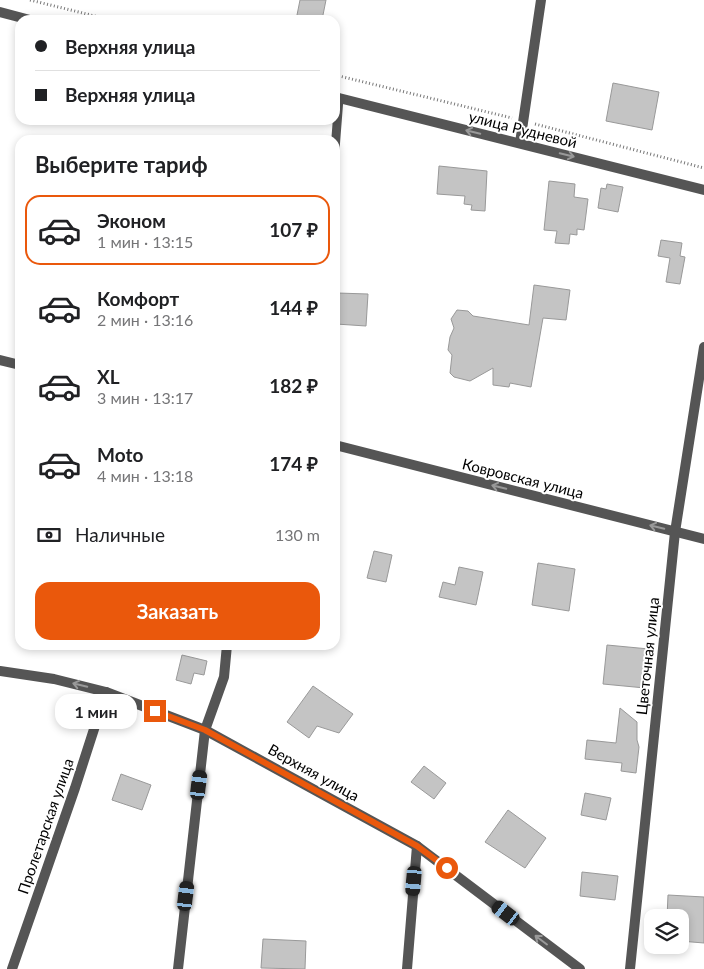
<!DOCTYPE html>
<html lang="ru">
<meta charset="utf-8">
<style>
:root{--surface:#fff;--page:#f6f6f6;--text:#202124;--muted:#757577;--line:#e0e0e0;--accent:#ea580c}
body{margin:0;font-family:Lato,sans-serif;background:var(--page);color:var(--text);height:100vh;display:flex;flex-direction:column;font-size:19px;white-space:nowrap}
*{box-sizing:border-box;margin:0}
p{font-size:16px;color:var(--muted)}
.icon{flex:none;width:28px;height:28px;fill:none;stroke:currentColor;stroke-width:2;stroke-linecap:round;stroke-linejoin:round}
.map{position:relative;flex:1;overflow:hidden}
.details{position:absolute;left:15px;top:135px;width:325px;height:515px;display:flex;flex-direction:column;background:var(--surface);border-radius:15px;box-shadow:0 2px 8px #0003}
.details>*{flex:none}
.banner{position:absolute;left:15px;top:15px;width:325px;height:110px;border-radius:15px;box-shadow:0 2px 8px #0003;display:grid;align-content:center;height:110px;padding:0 20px;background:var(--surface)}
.controls{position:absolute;left:644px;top:909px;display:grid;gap:10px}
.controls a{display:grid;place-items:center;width:45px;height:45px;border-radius:10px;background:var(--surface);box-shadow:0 2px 8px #0003;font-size:25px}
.end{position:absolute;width:22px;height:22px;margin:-11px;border:6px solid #ea580c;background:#fff;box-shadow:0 0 0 2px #fff}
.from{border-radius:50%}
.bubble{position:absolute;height:35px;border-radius:15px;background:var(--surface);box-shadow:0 2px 8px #0003;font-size:16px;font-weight:700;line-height:35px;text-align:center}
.car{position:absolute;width:15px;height:30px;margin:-15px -8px;border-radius:6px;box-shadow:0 0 4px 1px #0007;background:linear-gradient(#222 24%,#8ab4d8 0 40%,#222 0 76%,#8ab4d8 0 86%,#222 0)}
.banner b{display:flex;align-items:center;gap:18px;height:48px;font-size:19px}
.banner b+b{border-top:1px solid var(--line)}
.banner i{width:12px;height:12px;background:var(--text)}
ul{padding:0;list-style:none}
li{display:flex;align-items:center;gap:15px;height:70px;margin:0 10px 8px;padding:0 10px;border:2px solid transparent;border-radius:15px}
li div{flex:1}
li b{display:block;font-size:19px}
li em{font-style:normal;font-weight:700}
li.selected{border-color:var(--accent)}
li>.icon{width:45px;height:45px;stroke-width:1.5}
h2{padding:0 20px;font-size:22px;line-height:60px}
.pay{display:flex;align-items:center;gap:12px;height:55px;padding:0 20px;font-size:19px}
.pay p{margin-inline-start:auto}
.cta{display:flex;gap:10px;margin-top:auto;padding:10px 20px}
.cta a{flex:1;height:58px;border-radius:15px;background:var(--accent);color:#fff;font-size:20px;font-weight:700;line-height:58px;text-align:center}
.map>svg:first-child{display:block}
.building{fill:#c4c4c4;stroke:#999}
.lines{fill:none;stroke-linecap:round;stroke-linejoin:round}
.path{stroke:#777;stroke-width:3;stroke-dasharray:1 2.5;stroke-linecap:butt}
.lane{stroke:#555;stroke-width:9}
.street{stroke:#555;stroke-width:10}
.oneway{stroke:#999}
.route{stroke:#ea580c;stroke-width:6}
.labels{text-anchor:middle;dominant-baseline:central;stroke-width:4;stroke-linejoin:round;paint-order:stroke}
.street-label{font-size:15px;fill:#000;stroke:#fff}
</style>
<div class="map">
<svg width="704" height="969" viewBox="0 0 704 969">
<rect width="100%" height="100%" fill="#fff"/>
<g class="building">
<polygon points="300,0 326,0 322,20 296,20"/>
<polygon points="613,83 659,92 652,130 606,121"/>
<polygon points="439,166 487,171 485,211 471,210 472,205 464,204 465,196 437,194"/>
<polygon points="549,181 575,184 574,197 588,199 584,230 577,229 577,235 570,234 569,244 555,243 557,231 544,230"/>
<polygon points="607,184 623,187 618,212 598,208 601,188 606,189"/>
<polygon points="661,240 682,243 680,256 685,257 680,284 666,282 670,258 658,256"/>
<polygon points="534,285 570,290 566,320 543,318 531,387 510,383 509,387 493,385 493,368 470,381 454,377 450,373 452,355 448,350 450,337 454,328 451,319 457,310 468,311 473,316 529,325"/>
<polygon points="337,293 368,294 366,326 336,324"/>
<polygon points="374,551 392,555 386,582 367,578"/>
<polygon points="538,563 575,569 569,611 532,605"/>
<polygon points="459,567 483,572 476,605 439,597 443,582 455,585"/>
<polygon points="607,645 649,649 645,688 603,684"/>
<polygon points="182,655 207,661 204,675 194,673 191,684 176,680"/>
<polygon points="313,686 353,714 339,733 317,726 309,738 287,722"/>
<polygon points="620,708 637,722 637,740 639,747 636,773 621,771 622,763 585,759 587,740 616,743"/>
<polygon points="424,766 446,783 434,799 411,782"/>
<polygon points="121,774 151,785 142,810 112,800"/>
<polygon points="585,793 611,798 606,820 581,815"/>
<polygon points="508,810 546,838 525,868 485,842"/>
<polygon points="582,872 618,876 615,900 580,896"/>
<polygon points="668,895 704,897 704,943 680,941 680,918 667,918"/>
<polygon points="263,939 306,941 305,969 261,968"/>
</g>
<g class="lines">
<g class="path">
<polyline points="30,0 111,20"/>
<polyline points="335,75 512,118"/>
<polyline points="535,124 704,168"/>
</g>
<polyline class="lane" points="335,150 339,98"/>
<g class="street">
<polyline points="0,12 30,20"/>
<polyline points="335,97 704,190"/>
<polyline points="520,143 541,0"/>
<polyline points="0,360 20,365"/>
<polyline points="335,445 704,539"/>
<polyline points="0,671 54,679 106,692 205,730 417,846 580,969"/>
<polyline points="12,969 75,788 106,692"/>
<polyline points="178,969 205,730 224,677 227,645"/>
<polyline points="407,969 417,846"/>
<polyline points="630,969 675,532 704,347"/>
</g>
</g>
<defs><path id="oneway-shaft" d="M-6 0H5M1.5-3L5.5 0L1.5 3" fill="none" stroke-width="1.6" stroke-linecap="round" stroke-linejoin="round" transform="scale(1.25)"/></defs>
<g class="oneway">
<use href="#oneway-shaft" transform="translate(473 132) rotate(-166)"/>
<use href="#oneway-shaft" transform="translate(567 155) rotate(14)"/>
<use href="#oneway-shaft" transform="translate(499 487) rotate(-166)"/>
<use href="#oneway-shaft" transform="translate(657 527) rotate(-166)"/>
<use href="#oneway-shaft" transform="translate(80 685) rotate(-166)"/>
<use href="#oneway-shaft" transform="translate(541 940) rotate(-143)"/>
</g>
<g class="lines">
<polyline class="route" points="155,711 205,730 417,846 447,868"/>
</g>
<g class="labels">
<g class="street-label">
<text transform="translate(523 129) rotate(14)">улица Рудневой</text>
<text transform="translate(523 478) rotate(14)">Ковровская улица</text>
<text transform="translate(647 656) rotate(-84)">Цветочная улица</text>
<text transform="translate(314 772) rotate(29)">Верхняя улица</text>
<text transform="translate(45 826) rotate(-71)">Пролетарская улица</text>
</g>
</g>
</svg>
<div class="controls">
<a><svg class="icon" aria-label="layers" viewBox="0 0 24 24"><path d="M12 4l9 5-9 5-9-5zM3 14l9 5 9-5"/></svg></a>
</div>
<i class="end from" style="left:447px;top:868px"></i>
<i class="end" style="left:155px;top:711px"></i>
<div class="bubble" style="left:55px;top:694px;width:82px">1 мин</div>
<i class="car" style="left:199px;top:785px;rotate:7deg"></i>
<i class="car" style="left:414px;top:881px;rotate:185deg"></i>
<i class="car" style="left:186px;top:896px;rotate:7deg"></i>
<i class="car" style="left:506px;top:913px;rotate:307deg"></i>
<div class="banner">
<b><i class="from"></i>Верхняя улица</b>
<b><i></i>Верхняя улица</b>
</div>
<section class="details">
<h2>Выберите тариф</h2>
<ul>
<li class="selected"><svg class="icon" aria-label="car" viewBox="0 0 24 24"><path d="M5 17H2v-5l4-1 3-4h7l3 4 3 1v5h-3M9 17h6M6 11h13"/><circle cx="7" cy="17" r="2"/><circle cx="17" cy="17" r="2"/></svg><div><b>Эконом</b><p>1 мин · 13:15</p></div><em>107 ₽</em></li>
<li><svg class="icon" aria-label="car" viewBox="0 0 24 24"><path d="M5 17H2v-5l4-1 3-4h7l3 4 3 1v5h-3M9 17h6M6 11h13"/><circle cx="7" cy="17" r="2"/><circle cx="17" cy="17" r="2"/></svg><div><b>Комфорт</b><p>2 мин · 13:16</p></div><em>144 ₽</em></li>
<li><svg class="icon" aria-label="car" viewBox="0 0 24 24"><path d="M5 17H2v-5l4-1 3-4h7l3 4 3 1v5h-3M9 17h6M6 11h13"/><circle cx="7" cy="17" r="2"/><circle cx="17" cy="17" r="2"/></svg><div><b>XL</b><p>3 мин · 13:17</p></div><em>182 ₽</em></li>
<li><svg class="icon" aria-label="car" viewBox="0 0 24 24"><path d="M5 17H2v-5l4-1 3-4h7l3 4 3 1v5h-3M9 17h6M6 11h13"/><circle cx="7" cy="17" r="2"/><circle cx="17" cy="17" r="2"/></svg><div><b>Moto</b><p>4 мин · 13:18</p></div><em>174 ₽</em></li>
</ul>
<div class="pay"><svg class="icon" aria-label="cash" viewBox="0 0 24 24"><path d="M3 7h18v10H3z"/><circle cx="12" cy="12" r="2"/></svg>Наличные<p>130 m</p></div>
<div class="cta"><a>Заказать</a></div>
</section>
</div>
